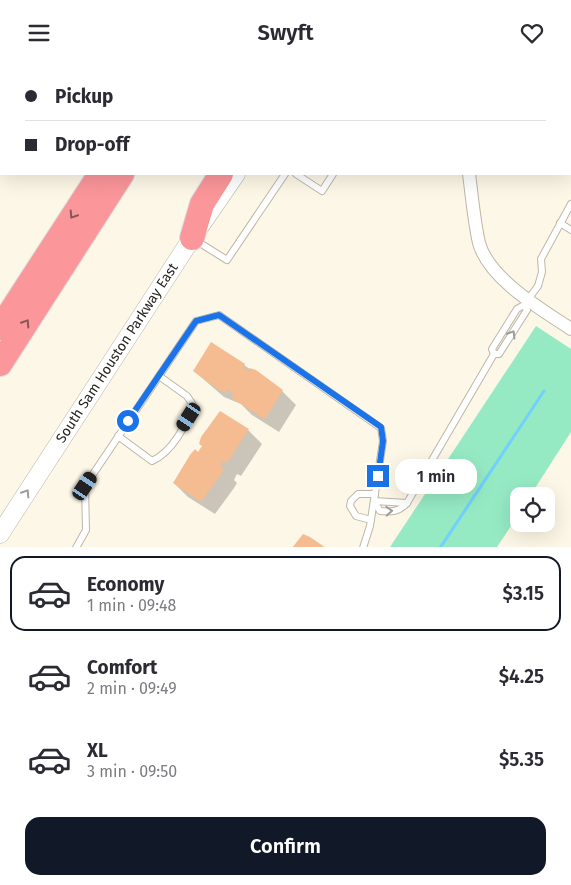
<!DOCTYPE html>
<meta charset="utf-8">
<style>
:root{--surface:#fff;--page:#f2f2f3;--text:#2b2b33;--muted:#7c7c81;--line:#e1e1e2;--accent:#111827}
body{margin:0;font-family:"Fira Sans",sans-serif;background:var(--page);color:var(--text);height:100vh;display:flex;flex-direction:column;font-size:19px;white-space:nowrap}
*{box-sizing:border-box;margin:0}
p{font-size:16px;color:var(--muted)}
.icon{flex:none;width:28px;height:28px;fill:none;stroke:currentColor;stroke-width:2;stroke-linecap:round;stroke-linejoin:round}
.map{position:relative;height:482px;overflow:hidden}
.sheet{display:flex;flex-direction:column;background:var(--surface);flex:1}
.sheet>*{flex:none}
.banner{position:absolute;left:0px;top:0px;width:571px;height:110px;box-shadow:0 5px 20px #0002;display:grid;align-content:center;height:110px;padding:0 25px;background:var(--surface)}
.fabs{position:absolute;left:510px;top:422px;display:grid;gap:10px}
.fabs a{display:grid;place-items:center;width:45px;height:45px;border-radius:10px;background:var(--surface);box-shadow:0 5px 20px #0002;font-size:25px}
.end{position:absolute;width:22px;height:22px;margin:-11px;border:6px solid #1a73e8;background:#fff;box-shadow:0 0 0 2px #fff}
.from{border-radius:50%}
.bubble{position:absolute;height:35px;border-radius:15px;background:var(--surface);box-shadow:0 5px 20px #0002;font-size:16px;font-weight:600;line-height:35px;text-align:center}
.car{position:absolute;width:15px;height:30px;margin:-15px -8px;border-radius:6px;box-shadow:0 0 4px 1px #0007;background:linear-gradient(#222 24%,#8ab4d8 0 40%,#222 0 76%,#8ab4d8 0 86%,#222 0)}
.banner b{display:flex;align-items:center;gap:18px;height:48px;font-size:19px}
.banner b+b{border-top:1px solid var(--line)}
.banner i{width:12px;height:12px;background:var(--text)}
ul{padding:9px 0 0;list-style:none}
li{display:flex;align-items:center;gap:15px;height:75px;margin:0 10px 8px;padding:0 15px;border:2px solid transparent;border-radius:15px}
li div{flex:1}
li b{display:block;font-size:19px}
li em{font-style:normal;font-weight:600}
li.active{border-color:var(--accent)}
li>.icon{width:45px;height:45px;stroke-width:1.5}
.action{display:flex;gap:10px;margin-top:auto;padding:10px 25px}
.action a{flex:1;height:58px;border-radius:15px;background:var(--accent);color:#fff;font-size:20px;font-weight:600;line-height:58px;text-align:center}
header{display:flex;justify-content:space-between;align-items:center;height:65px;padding:0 25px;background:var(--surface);font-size:22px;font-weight:600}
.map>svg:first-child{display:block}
.green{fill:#95eac4}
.shadow{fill:#0003}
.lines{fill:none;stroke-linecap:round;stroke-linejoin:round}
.stream{stroke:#71d0fc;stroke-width:3}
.building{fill:#f5bc91}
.lane-casing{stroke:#beb7a8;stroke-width:8}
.street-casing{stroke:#beb7a8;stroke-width:14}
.secondary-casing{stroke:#beb7a8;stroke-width:19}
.highway-casing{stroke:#dcdcdb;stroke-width:26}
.lane{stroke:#fff;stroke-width:6}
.street{stroke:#fff;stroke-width:12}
.secondary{stroke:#fff;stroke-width:18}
.highway{stroke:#fb969a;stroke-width:24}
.oneway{stroke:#865756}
.oneway2{stroke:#9d9c9a}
.route{stroke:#1a73e8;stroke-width:6}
.labels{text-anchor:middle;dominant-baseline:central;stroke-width:4;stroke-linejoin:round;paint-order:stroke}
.street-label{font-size:14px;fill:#26241e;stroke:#fff}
</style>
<header><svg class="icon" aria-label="menu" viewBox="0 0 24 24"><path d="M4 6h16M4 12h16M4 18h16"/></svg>Swyft<svg class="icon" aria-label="heart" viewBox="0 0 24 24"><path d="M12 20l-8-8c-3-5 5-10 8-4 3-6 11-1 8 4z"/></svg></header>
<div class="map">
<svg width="571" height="483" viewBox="0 0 571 483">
<rect width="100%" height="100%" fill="#fdf7e7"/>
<polygon class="green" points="536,261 571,284 571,367 530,431 519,431 519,449 497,482 390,482"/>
<g class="shadow">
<polygon points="244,300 282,326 296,340 279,367 252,350 241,339 224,332 194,306"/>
<polygon points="248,365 262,379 241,411 237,409 234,415 237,418 234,423 215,449 188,432 174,418 199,388"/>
</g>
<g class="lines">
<polyline class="stream" points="440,483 544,326"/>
</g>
<g class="building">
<polygon points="211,277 239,295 245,299 243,303 248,306 250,303 256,305 283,325 265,354 236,336 231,332 233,328 228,324 226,328 219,325 193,306"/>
<polygon points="220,346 249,364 227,398 223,396 220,401 224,403 221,409 201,437 173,418 190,390 195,384 198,387 202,381 199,379 201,372"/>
<polygon points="303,469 310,472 326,483 292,483"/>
</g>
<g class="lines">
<defs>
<g id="lane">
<polyline points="296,109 322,126 333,109"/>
<polyline points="560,158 571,165"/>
<polyline points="195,175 227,195 285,109"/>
<polyline points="494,289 492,284 517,244 524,240 538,221 542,207 541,194 571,139"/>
<path d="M118 371 152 396C172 387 186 361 193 340L187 331 159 311"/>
<path d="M374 436 380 446C391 447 399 447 407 438L494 289H499L527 245 524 240"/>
<polyline points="374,436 407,438"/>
<polyline points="371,455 356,451 350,441 351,436 358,429 375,429"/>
<polyline points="76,483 86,465 85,421 196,256 219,250 381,363 383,376 370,461 363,483"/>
</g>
<g id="street">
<polyline points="406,0 407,1"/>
<polyline points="442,0 443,1"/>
<path d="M469 109C472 131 474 156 479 178 489 214 541 244 571 264"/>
</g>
<g id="secondary">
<polyline points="50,1 50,0"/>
<polyline points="307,1 307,0"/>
<polyline points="0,78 1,76"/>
<polyline points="0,469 192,173 236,109"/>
</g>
<g id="highway">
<polyline points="168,1 169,0"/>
<polyline points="191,1 192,0"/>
<polyline points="283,1 283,0"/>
<polyline points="192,173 202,139 221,109"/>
<polyline points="0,263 100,109"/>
<polyline points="0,299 122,109"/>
</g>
</defs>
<use href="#lane" class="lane-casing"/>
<use href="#street" class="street-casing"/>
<use href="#secondary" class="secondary-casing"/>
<use href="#highway" class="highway-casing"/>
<use href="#lane" class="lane"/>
<use href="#street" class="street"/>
<use href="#secondary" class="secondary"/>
<use href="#highway" class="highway"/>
</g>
<defs><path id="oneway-chevron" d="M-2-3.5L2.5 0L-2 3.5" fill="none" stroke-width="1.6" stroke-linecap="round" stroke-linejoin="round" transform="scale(1.25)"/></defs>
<g class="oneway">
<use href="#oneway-chevron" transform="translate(73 150) rotate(123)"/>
<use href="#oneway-chevron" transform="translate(26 258) rotate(-57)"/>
</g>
<g class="oneway2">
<use href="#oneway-chevron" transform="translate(512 269) rotate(-58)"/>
<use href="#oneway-chevron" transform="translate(26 428) rotate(-57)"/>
<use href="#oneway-chevron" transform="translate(389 446) rotate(-3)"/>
</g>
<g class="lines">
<polyline class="route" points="128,356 196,256 219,250 381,362 383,376 378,411"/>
</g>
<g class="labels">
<g class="street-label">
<text transform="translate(117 288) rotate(-57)">South Sam Houston Parkway East</text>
</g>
</g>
</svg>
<div class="fabs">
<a><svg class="icon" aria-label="locate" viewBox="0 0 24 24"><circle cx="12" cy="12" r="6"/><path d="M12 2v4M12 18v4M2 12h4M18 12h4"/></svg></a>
</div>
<i class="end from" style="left:128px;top:356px"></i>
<i class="end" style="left:378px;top:411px"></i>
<div class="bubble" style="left:395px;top:394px;width:82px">1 min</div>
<i class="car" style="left:189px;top:352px;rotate:213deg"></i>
<i class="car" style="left:85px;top:421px;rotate:34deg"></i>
<div class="banner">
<b><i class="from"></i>Pickup</b>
<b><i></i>Drop-off</b>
</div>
</div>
<section class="sheet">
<ul>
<li class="active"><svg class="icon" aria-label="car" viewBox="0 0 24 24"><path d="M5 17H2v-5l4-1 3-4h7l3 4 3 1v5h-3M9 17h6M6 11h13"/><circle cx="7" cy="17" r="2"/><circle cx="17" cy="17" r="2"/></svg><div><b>Economy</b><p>1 min · 09:48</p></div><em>$3.15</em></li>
<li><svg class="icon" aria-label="car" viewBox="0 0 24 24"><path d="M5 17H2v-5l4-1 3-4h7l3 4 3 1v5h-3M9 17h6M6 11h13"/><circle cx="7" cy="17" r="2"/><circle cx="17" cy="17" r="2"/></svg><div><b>Comfort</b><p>2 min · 09:49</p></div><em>$4.25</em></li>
<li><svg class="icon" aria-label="car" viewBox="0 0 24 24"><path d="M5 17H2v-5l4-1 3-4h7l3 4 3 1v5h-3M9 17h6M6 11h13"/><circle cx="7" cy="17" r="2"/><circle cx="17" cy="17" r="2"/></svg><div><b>XL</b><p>3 min · 09:50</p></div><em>$5.35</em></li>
</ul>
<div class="action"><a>Confirm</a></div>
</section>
